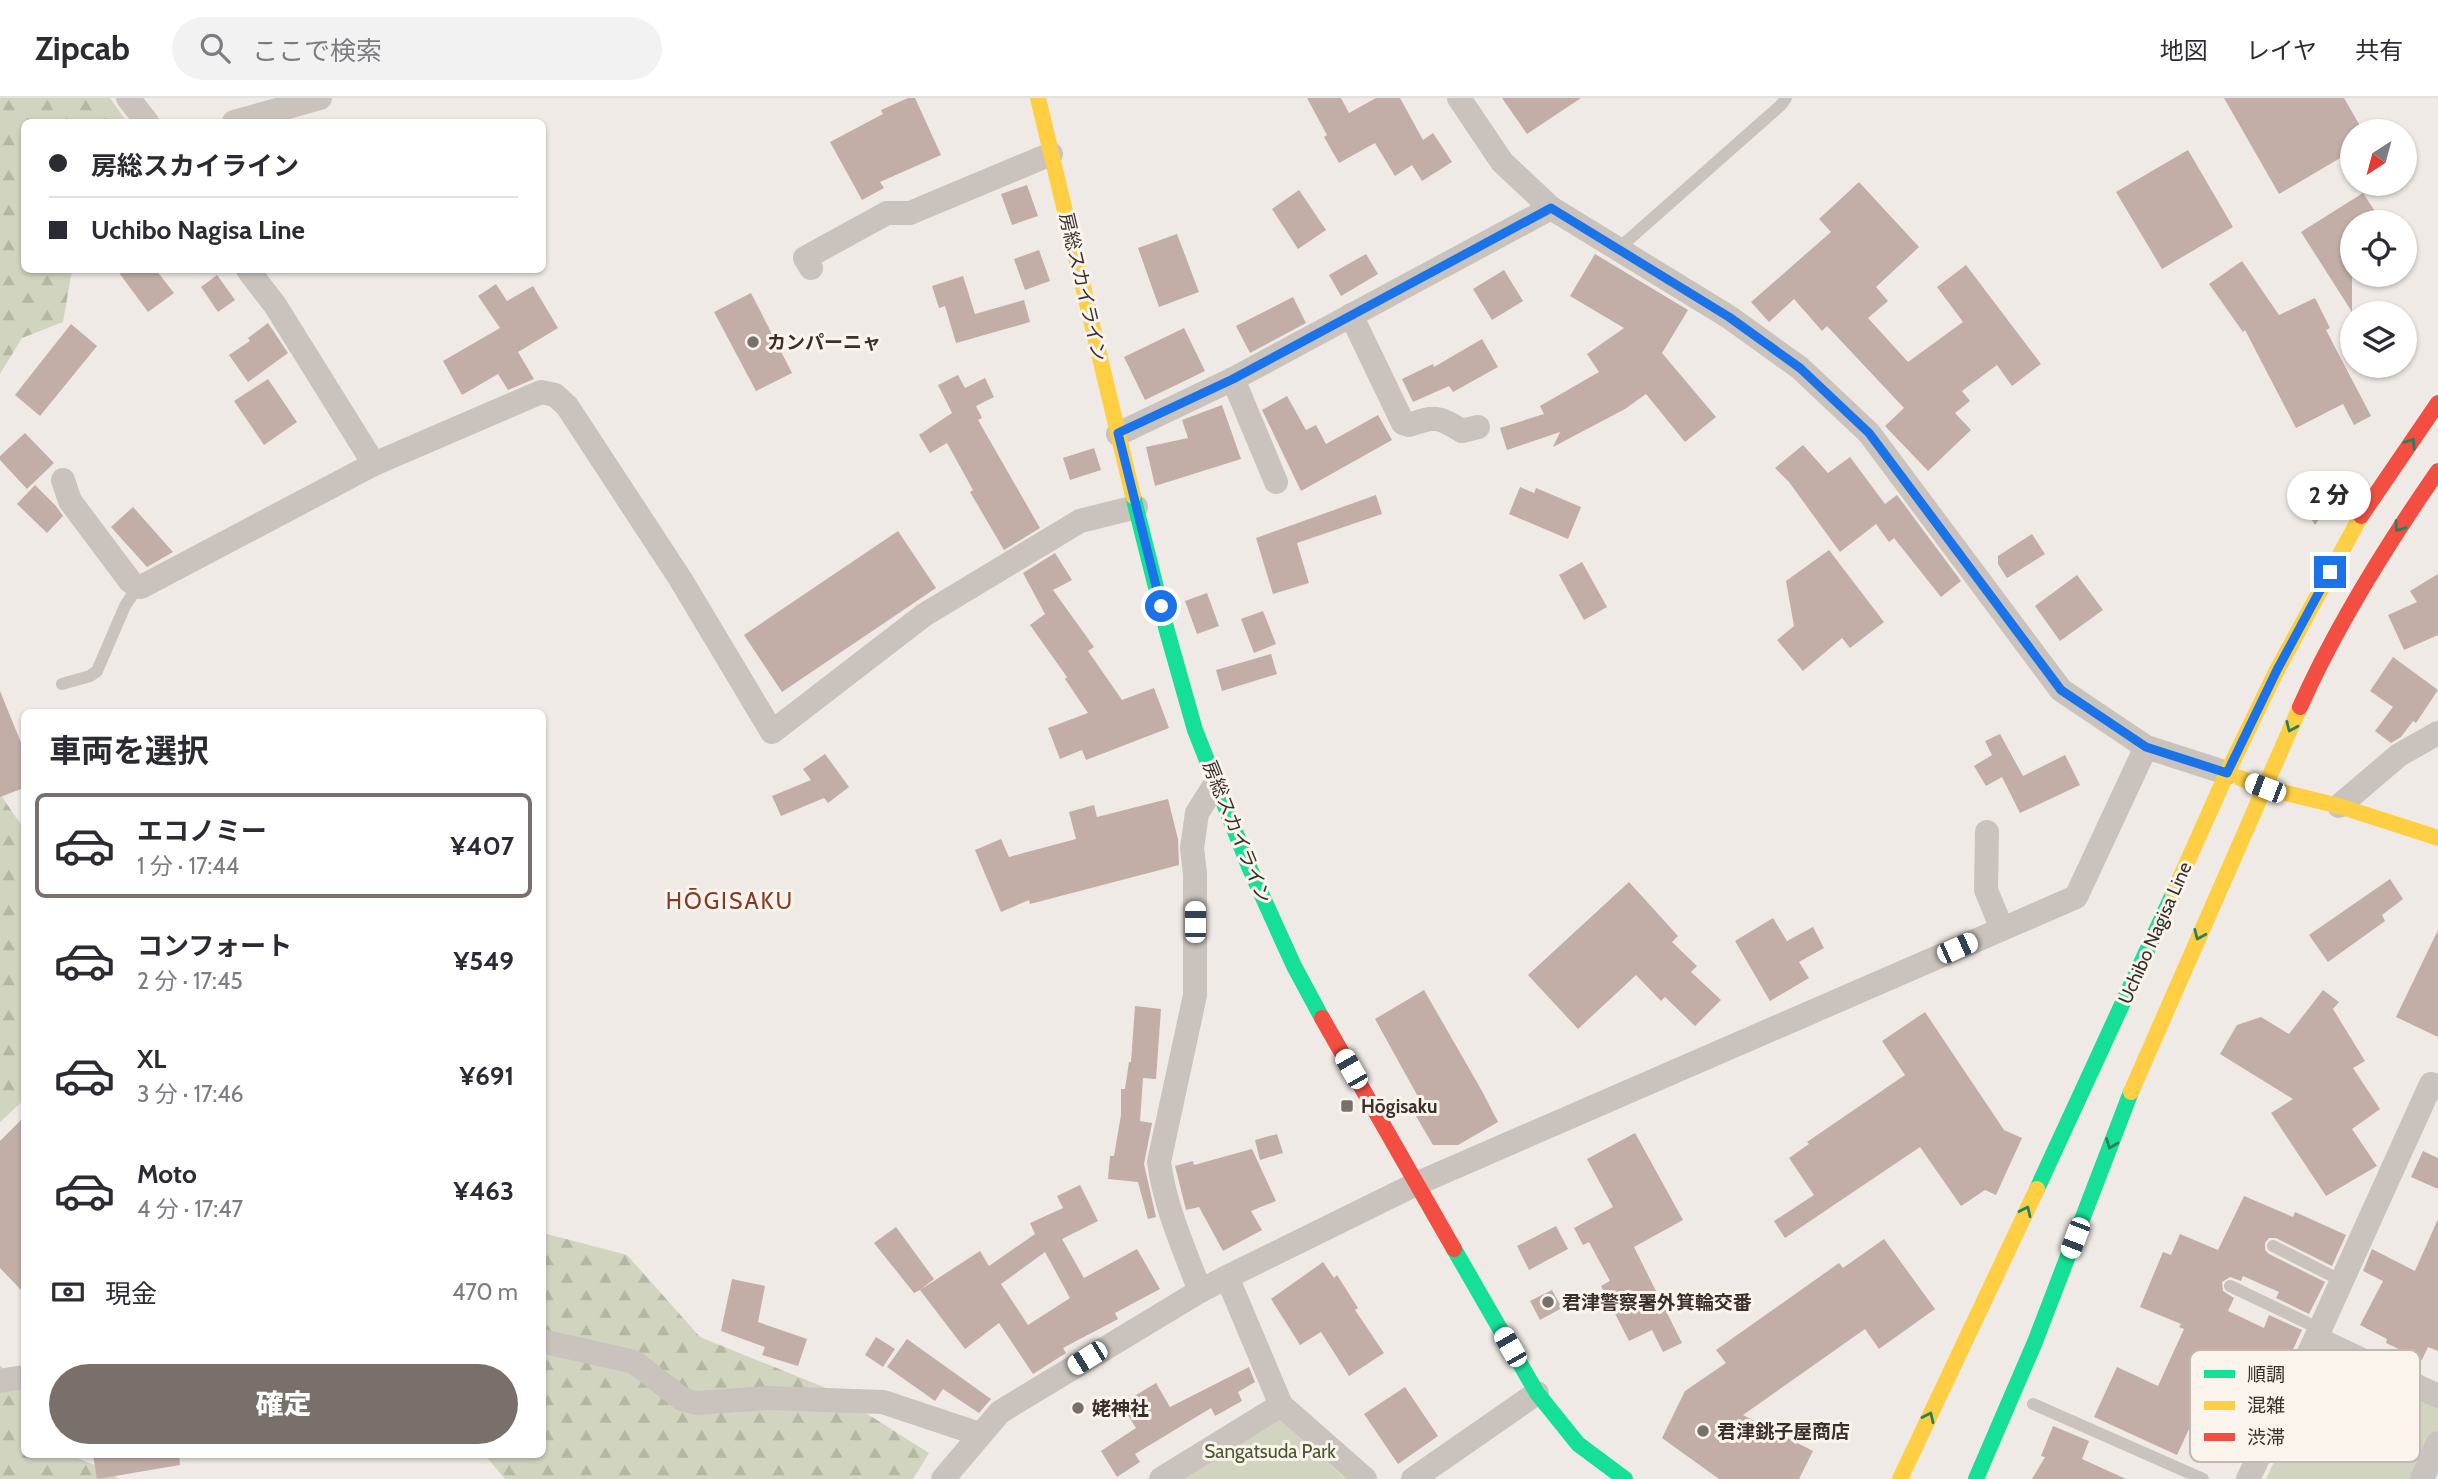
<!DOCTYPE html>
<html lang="ja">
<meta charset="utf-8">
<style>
:root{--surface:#fff;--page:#f2f2f3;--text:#2b2b33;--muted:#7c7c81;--line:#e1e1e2;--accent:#79706c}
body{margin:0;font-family:Cabin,"Noto Sans JP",sans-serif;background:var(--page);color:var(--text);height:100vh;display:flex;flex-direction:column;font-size:26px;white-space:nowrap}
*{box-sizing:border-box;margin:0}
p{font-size:23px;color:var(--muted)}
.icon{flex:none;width:38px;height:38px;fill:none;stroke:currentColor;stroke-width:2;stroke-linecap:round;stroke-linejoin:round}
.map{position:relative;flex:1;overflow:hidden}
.sheet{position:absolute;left:21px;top:611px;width:525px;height:749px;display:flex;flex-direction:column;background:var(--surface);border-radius:10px;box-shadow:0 2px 5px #0004}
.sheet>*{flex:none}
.top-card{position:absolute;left:21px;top:21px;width:525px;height:154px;border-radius:10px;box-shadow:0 2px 5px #0004;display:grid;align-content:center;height:154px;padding:0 28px;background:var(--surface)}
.needle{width:46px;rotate:216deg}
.controls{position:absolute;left:2340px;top:21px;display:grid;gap:14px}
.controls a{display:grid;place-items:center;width:77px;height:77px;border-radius:50%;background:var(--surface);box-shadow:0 2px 5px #0004;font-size:35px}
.end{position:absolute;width:32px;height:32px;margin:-16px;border:9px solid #1a73e8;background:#fff;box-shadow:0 0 0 4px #fff}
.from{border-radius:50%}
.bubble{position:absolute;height:49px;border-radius:24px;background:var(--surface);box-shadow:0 2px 5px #0004;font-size:23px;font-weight:800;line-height:49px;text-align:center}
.car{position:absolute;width:21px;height:42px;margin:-21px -10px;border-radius:9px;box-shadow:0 0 5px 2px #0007;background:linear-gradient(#fff 24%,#345 0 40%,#fff 0 76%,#345 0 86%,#fff 0)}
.top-card b{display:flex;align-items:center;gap:24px;height:66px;font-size:26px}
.top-card b+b{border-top:2px solid var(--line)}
.top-card i{width:18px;height:18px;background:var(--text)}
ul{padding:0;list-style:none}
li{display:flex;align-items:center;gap:21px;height:105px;margin:0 14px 10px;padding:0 14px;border:4px solid transparent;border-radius:10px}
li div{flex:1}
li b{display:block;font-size:26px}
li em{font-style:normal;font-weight:800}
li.selected{border-color:var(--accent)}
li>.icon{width:63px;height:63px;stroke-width:1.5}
h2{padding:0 28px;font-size:32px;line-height:84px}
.pay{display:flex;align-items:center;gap:18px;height:77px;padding:0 28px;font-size:26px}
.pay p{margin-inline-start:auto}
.cta{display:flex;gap:14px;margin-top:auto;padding:14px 28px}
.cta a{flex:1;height:80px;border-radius:42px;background:var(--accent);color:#fff;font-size:28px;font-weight:800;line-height:80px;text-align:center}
header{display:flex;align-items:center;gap:42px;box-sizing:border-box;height:98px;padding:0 35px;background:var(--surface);border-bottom:2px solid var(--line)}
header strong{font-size:33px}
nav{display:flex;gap:38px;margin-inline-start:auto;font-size:24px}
.search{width:490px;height:63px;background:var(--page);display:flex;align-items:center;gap:18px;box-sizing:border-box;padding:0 24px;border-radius:38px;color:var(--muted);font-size:26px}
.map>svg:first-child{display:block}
.green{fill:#d1d5bf}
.forest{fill:url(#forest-firs)}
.building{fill:#c2aea7;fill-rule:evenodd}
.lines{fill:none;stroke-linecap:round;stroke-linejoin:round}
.lane{stroke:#c9c2bd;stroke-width:12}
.street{stroke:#c9c2bd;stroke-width:24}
.fast{stroke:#16e098;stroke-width:16}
.slow{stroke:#ffcf43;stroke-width:16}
.jam{stroke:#f24e42;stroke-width:16}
.oneway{stroke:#2a7f5c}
.route{stroke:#1a73e8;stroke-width:9}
.poi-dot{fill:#79706c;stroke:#faf4ed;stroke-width:2.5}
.labels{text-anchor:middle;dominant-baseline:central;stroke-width:6;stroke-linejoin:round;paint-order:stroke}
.street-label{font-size:19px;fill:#3a2f2b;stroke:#faf4ed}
.poi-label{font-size:19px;font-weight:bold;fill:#3a2f2b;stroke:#faf4ed;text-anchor:start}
.park-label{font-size:19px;fill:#4a582f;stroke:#faf4ed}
.quarter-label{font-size:23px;letter-spacing:2px;fill:#883925;stroke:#faf4ed}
.key{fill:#faf4ed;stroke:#c0b9b3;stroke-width:2}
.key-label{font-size:19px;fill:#3a2f2b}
</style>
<header>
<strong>Zipcab</strong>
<div class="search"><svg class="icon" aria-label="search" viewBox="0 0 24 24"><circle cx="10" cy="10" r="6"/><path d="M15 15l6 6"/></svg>ここで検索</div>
<nav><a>地図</a><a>レイヤ</a><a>共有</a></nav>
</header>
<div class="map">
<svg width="2438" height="1381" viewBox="0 0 2438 1381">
<defs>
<pattern id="forest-firs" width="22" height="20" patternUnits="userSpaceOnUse" patternTransform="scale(1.75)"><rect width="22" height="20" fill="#d1d5bf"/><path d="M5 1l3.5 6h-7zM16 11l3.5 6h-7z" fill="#b4b7a4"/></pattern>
</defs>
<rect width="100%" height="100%" fill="#efeae5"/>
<g class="green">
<polygon points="2336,1262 2438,1310 2438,1334 2416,1381 2266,1381 2319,1269"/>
<polygon points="1279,1321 1346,1381 1179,1381"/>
</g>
<g class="forest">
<polygon points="0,0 110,0 127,24 24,24 24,172 72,172 63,224 22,240 0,276"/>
<polygon points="0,696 24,731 24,1002 0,1024"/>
<polygon points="543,1135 627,1157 700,1239 826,1290 929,1355 913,1381 505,1381 484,1356 542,1356"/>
<polygon points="0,1267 24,1292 24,1356 67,1356 115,1375 117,1381 0,1381"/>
</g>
<g class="building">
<polygon points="908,0 915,0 941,57 880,84 884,90 862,102 830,44 883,16 881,12"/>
<polygon points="1307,0 1341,0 1349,15 1376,0 1400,0 1423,42 1433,35 1452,64 1422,83 1412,67 1395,78 1375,45 1339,65 1324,39 1327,37"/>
<polygon points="1502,0 1581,0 1527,36"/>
<polygon points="2224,0 2344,0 2363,33 2352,33 2352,53 2279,96"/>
<polygon points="2188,52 2233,129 2162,171 2116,94"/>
<polygon points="1859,84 1919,149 1876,189 1888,203 1868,220 1908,264 1963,224 1937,189 1966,167 2041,266 2012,288 1997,267 1962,293 1970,303 1955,315 1971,332 1928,373 1885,328 1904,310 1827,228 1822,233 1794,201 1769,224 1751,204 1831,134 1819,121"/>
<polygon points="1027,87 1038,118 1012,127 1001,96"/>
<polygon points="1299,92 1326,132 1298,151 1272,111"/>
<polygon points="2363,95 2382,124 2352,124 2352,214 2301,134"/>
<polygon points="1177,136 1199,194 1159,209 1138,150"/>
<polygon points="1039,152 1050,183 1025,192 1014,161"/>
<polygon points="1366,156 1378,176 1341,198 1329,177"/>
<polygon points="1595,156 1688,212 1662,255 1716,319 1685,344 1646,296 1625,311 1553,349 1560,334 1507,352 1500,330 1544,316 1540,308 1599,274 1587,256 1624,230 1570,198"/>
<polygon points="2242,163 2279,217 2315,200 2330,230 2326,232 2371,318 2354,327 2343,306 2296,330 2245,232 2243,234 2209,186"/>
<polygon points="117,172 156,172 174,195 148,214"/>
<polygon points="1504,172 1523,203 1492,222 1473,191"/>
<polygon points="217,177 235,202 218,214 201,189"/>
<polygon points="963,178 975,216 1024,202 1030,224 956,245 945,208 939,210 932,188"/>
<polygon points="496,186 507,203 533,188 558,230 518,254 534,281 508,292 498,276 462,297 443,263 500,230 478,198"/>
<polygon points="751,195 792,275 756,293 714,214"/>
<polygon points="1293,199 1306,225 1250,255 1236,228"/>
<polygon points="268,225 288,255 248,284 229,257 250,243 248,240"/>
<polygon points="71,226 97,248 40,318 15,297"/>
<polygon points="1184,230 1205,273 1145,302 1124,259"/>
<polygon points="1482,241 1498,269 1453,294 1449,288 1413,304 1402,281 1433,266 1434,269"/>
<polygon points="958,277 965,290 985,280 994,299 976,308 982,320 978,322 1040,430 1004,452 970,394 973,392 947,345 930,355 919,337 952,315 938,287"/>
<polygon points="268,281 297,324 264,347 234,303"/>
<polygon points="1287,298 1306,332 1316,327 1326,346 1378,317 1392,342 1301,393 1262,312"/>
<polygon points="1222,307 1241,361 1155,388 1146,349 1188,340 1182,322"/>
<polygon points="25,335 54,365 27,391 0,362 0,358"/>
<polygon points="1803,347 1828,375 1850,359 1885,406 1897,397 1961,483 1941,499 1894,440 1889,444 1876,426 1840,454 1789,384 1775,370"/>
<polygon points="1094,350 1101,372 1070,382 1063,360"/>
<polygon points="2320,380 2333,401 2315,427 2295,395"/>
<polygon points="35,387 56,408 63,418 47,435 17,406"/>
<polygon points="1520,389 1534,395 1536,390 1581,409 1568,441 1509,416"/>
<polygon points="1376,397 1382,416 1297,445 1309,485 1273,496 1256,440"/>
<polygon points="133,409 173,454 147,469 111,429"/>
<polygon points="898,433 936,490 782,594 744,537"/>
<polygon points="2032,436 2045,456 2007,480 1998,466 1998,458"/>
<polygon points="1829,452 1884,524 1850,550 1842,540 1803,573 1777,542 1794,528 1786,483"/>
<polygon points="1055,455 1072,482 1053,492 1094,549 1088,553 1122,602 1154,590 1169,630 1086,662 1082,652 1060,661 1048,630 1088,615 1065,581 1067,579 1030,527 1045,516 1023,475"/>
<polygon points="1582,464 1607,509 1584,522 1559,477"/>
<polygon points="2438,476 2438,537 2404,552 2388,517 2417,504 2410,493"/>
<polygon points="2077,477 2103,512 2060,543 2035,508"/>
<polygon points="1207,495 1219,528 1197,536 1185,503"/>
<polygon points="1263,513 1276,546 1254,555 1241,521"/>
<polygon points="1271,556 1277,576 1222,593 1216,572"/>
<polygon points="2393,559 2438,592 2416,625 2413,623 2401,639 2391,645 2375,633 2393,609 2370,593"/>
<polygon points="0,593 24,652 24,690 0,699"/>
<polygon points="2000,636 2023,678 2065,657 2080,687 2020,715 2002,679 1986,688 1974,668 1992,657 1985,643"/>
<polygon points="825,656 849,689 828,705 824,700 781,718 772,698 811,682 803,671"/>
<polygon points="1168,701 1178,741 1179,767 1030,806 1029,802 1001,814 975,752 1001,741 1009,759 1076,741 1069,714 1094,707 1097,719"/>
<polygon points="2390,781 2403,801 2382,817 2385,823 2328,864 2309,837"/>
<polygon points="1629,784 1678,838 1672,844 1697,868 1691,874 1721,902 1695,928 1665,899 1661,903 1636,877 1578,931 1528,877"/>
<polygon points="1773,820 1787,843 1813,829 1824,850 1799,864 1809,880 1770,903 1735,843"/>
<polygon points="2438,832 2438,939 2396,919"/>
<polygon points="1424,892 1482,993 1498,1024 1458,1047 1433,1047 1413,1013 1422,1006 1375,921"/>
<polygon points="2323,892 2339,904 2333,911 2365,963 2353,970 2380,1011 2352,1031 2377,1068 2326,1098 2271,1015 2293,1001 2220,956 2237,927 2261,919 2289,936"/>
<polygon points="1135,908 1161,911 1156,981 1143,980 1140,1023 1152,1025 1144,1066 1156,1119 1148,1121 1138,1084 1108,1081 1110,1058 1114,1058 1121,1017 1121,991 1125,991 1129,964 1131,964"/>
<polygon points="1925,914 2004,1032 2022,1040 1996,1097 1985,1092 1961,1108 1920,1049 1785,1140 1774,1123 1814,1097 1789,1060 1809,1046 1807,1044 1905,977 1882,943"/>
<polygon points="24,1019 24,1195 0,1170 0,1043"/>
<polygon points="1635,1035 1683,1122 1634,1149 1682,1245 1663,1254 1652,1232 1629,1243 1601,1188 1610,1183 1589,1144 1583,1147 1574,1130 1613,1109 1587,1061"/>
<polygon points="1277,1036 1283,1055 1260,1062 1255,1042"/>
<polygon points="1252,1051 1276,1103 1251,1113 1262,1132 1223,1153 1199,1109 1186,1112 1175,1068 1193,1063 1194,1067"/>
<polygon points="2423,1053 2438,1060 2438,1091 2411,1079"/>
<path d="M1080 1087 1098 1123 1062 1141 1084 1180 1137 1151 1160 1191 1115 1215 1118 1221 1063 1250 1066 1255 1033 1276 999 1225 965 1251 920 1192 914 1195 874 1145 896 1129 934 1181 920 1192 980 1153 989 1168 1035 1136 1030 1125 1063 1110 1057 1098ZM1045 1154 1070 1200 1028 1227 1001 1186Z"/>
<polygon points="2244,1098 2293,1119 2295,1114 2346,1137 2332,1168 2276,1140 2269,1140 2265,1145 2265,1152 2269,1156 2325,1184 2309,1216 2276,1200 2279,1194 2243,1178 2241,1183 2230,1179 2222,1184 2223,1193 2234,1200 2228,1213 2264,1230 2269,1217 2302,1232 2279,1282 2245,1268 2224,1315 2201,1305 2177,1357 2094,1319 2117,1269 2158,1288 2184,1231 2179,1229 2181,1226 2140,1209 2163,1154 2171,1157 2180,1136 2218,1152"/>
<polygon points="2438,1121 2438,1253 2428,1249 2422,1262 2386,1245 2387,1241 2360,1227 2383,1183 2363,1173 2372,1151 2415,1173"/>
<polygon points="1556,1128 1568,1151 1529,1172 1517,1148"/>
<polygon points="1884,1141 1935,1211 1879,1251 1865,1231 1743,1317 1813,1353 1799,1381 1719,1381 1662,1340 1685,1293 1726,1265 1716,1252 1839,1165 1843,1170"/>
<polygon points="1323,1164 1334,1180 1337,1177 1358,1210 1355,1212 1384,1255 1349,1278 1321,1234 1300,1247 1271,1201"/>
<polygon points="732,1181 765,1188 758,1224 807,1241 798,1268 762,1257 765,1249 721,1233"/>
<polygon points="1552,1192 1562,1210 1540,1222 1530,1203"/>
<polygon points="876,1239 895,1251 883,1269 865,1257"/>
<polygon points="907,1241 991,1301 979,1315 943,1291 935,1303 887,1269"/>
<polygon points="1249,1269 1255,1284 1238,1294 1242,1303 1215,1318 1211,1310 1135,1356 1140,1364 1117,1379 1101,1353 1136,1330 1121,1306 1156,1285 1170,1309"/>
<polygon points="1405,1289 1438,1338 1398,1366 1364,1316"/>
<polygon points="2053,1328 2089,1343 2082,1361 2126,1381 2032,1381 2045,1359 2041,1358"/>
<polygon points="93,1356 179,1356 180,1367 97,1381"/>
</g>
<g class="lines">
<g class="lane">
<polyline points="1618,151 1781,7 1786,0"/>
<polyline points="62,586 90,578 97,573 125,508 138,488"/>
<polyline points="2273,1148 2342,1183"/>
<polyline points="2230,1188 2320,1231"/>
<polyline points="2033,1306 2203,1381"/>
</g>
<g class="street">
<polyline points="128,0 147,24"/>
<polyline points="1459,0 1502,64 1551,110 1729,219 1800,270 1869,335 2061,592 2146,649 2227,675"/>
<polyline points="234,24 320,0"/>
<polyline points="811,170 805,160 887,115 910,115 1051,56"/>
<polyline points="248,172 275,207 374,366 541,294 555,297 567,308 681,482 772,634 924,517 1080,423 1136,409"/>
<path d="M1351 217 1403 325 1409 327C1435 318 1438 318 1462 333L1478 329"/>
<polyline points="1233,281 1276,384"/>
<polyline points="1118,336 1233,281 1551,110"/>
<polyline points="63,382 70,403 130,483 135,487 141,489 374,366"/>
<polyline points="2339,708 2399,657 2438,635"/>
<polyline points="1987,734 1986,792 2002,831"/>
<polyline points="1227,1179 1281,1307 1365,1381"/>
<path d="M1200 1193C1184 1151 1165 1109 1159 1064L1195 897V776L1192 750 1197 715 1216 685"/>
<polyline points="2316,1240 2438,1298"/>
<polyline points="542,1243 634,1264 682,1301 696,1305 769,1300 883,1304 979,1336"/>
<polyline points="0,1283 24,1279"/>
<polyline points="943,1381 1000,1314 1200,1193 1227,1179 1416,1086 2076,799 2146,649"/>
<polyline points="1161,1381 1281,1307"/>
<polyline points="1413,1381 1537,1295"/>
<polyline points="2248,1381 2316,1240 2431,986 2438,990"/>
<polyline points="2422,1381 2438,1345"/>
</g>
<g class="fast">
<polyline points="1133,398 1167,533 1195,632 1250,771 1294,868 1322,920"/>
<polyline points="2037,1091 2173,796"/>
<polyline points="1454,1151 1537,1295 1578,1346 1625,1381"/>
<polyline points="1976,1381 2035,1244 2131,994"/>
</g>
<g class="slow">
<polyline points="1038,0 1133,398"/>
<polyline points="2240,680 2265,690 2339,708 2438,740"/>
<polyline points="2173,796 2227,675 2277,572 2361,418"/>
<polyline points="2131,994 2300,609"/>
<polyline points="1900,1381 2037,1091"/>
</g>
<g class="jam">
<polyline points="2361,418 2438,305"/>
<path d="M2300 609C2337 526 2386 448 2438 373"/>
<polyline points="1322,920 1454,1151"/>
</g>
</g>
<defs><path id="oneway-chevron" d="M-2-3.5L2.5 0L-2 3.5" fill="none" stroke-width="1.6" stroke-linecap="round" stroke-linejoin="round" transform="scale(1.75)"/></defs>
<g class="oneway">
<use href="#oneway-chevron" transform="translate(2411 345) rotate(-56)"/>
<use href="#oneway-chevron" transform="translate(2399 429) rotate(125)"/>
<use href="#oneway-chevron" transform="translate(2291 629) rotate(114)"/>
<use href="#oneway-chevron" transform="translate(2199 837) rotate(114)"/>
<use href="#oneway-chevron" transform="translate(2111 1046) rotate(111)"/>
<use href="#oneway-chevron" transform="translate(2026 1113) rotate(-65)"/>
<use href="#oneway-chevron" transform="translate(1929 1319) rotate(-65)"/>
</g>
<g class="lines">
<polyline class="route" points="1161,508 1118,335 1233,281 1551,110 1729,219 1800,270 1869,335 2061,592 2146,649 2227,675 2277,572 2330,474"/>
</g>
<g class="poi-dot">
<circle cx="753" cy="244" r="7"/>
<rect x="1340" y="1001" width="14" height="14" rx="3.5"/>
<circle cx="1548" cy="1204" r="7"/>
<circle cx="1078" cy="1310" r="7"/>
<circle cx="1703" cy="1333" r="7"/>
</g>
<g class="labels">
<g class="street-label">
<text transform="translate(1083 189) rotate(77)">房総スカイライン</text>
<text transform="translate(1237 734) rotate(68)">房総スカイライン</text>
<text transform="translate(2155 835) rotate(-66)">Uchibo Nagisa Line</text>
</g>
<g class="poi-label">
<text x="767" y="244">カンパーニャ</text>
<text x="1361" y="1008">Hōgisaku</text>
<text x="1562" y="1204">君津警察署外箕輪交番</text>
<text x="1092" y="1310">姥神社</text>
<text x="1717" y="1333">君津銚子屋商店</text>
</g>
<g class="park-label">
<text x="1270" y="1353">Sangatsuda Park</text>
</g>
<g class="quarter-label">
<text x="730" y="803">HŌGISAKU</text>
</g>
</g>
<rect x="2190" y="1252" width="230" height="112" rx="10" class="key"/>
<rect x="2204" y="1272" width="31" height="8" fill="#16e098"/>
<rect x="2204" y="1303" width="31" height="9" fill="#ffcf43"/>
<rect x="2204" y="1335" width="31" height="8" fill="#f24e42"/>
<g class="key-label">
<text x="2247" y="1283">順調</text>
<text x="2247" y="1314">混雑</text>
<text x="2247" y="1346">渋滞</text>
</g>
</svg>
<div class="controls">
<a><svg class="needle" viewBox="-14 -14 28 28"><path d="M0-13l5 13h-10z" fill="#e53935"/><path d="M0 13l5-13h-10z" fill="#7c7c81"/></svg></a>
<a><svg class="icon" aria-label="locate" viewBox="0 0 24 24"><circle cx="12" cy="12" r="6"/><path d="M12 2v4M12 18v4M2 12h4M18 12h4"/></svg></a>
<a><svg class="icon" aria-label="layers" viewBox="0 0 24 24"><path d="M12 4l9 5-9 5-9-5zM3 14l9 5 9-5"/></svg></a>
</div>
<i class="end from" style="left:1161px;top:508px"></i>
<i class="end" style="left:2330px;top:474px"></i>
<div class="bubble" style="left:2287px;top:373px;width:84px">2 分</div>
<i class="car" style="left:2265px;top:690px;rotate:291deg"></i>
<i class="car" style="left:1195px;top:824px;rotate:0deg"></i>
<i class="car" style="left:1957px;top:850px;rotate:66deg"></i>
<i class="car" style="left:1351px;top:971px;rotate:330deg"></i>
<i class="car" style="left:2075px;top:1140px;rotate:201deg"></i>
<i class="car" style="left:1510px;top:1249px;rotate:330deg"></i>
<i class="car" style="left:1087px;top:1260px;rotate:238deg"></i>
<div class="top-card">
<b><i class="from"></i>房総スカイライン</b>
<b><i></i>Uchibo Nagisa Line</b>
</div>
<section class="sheet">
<h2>車両を選択</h2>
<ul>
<li class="selected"><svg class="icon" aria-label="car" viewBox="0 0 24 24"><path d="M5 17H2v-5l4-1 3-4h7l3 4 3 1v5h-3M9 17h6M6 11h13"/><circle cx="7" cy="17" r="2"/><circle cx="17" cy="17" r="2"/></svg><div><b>エコノミー</b><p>1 分 · 17:44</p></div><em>¥407</em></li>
<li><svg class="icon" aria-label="car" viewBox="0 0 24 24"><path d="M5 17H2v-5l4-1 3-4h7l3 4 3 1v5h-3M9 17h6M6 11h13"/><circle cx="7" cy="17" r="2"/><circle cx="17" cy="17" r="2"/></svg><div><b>コンフォート</b><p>2 分 · 17:45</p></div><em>¥549</em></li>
<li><svg class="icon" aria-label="car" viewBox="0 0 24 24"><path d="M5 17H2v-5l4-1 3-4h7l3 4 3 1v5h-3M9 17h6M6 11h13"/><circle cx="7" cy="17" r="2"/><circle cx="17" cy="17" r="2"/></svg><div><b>XL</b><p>3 分 · 17:46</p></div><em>¥691</em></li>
<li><svg class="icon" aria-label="car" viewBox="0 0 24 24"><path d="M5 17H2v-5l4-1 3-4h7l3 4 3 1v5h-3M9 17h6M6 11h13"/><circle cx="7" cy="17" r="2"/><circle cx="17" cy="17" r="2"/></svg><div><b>Moto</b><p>4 分 · 17:47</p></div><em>¥463</em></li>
</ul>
<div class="pay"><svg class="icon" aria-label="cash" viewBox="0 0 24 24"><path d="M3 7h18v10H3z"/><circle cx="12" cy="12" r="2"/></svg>現金<p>470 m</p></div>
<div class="cta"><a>確定</a></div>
</section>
</div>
